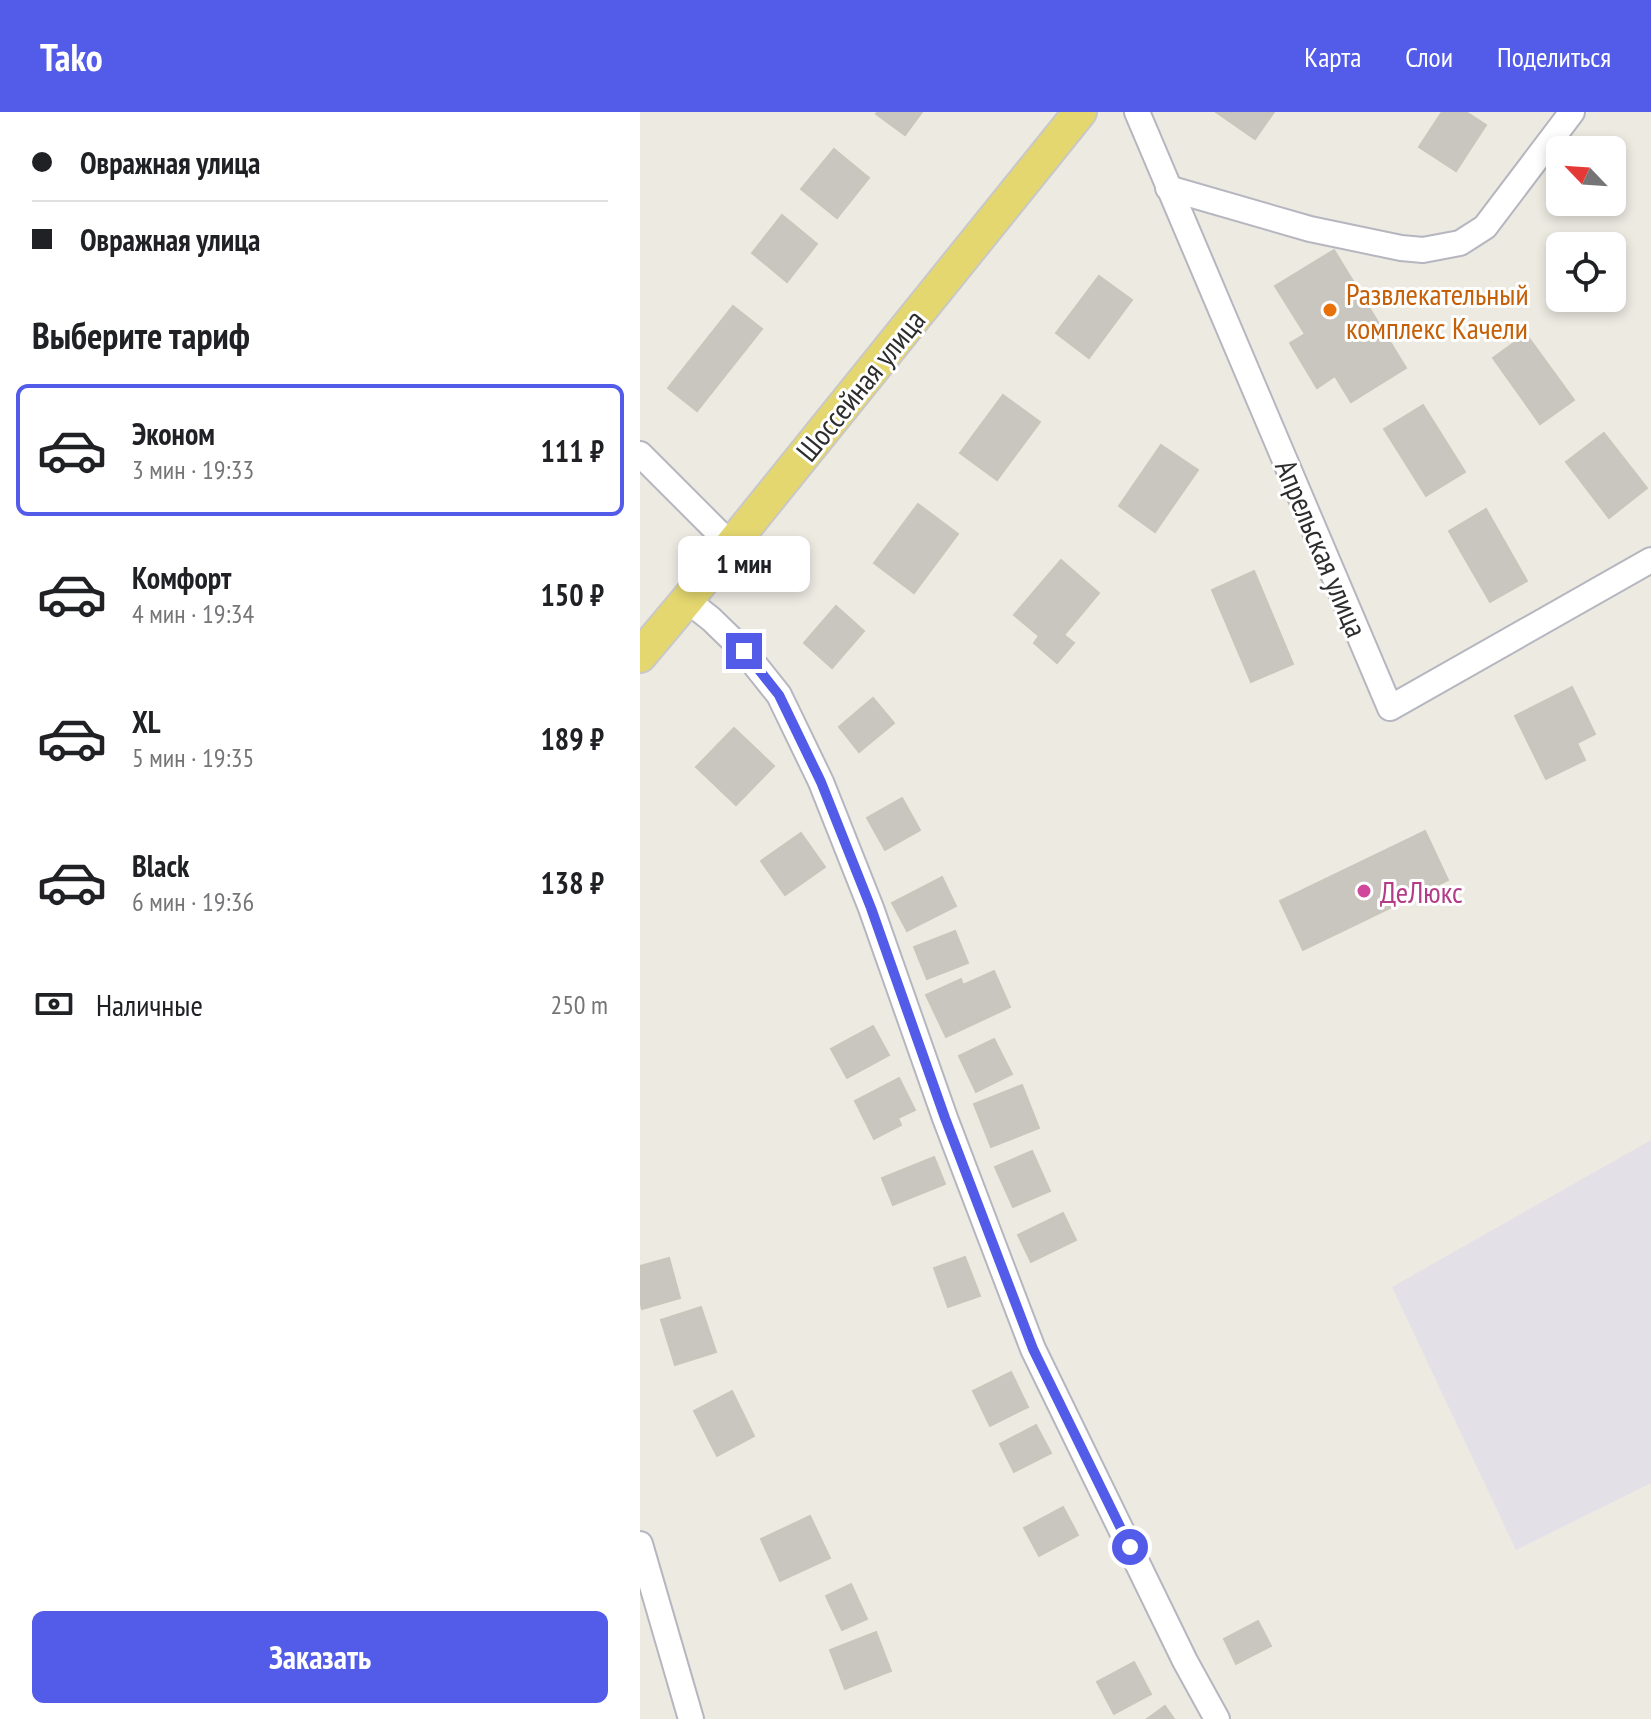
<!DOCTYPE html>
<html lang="ru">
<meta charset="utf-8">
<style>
:root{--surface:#fff;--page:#f2f2f2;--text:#202124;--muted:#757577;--line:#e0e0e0;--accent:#535ce9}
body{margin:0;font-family:"PT Sans Narrow",sans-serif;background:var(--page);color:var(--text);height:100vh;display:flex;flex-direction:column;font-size:30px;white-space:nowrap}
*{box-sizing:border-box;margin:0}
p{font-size:26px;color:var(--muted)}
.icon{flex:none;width:44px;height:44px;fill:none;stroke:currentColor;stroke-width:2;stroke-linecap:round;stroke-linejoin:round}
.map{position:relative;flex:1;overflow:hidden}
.panel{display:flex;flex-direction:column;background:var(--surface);width:640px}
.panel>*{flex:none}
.banner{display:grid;align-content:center;height:176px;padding:0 32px;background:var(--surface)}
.needle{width:52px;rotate:295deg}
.fabs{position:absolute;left:906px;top:24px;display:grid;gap:16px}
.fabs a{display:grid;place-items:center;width:80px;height:80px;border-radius:12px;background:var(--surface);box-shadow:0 4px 12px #0003;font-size:40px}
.end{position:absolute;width:36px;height:36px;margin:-18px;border:10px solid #535ce9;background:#fff;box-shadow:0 0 0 4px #fff}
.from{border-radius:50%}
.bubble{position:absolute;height:56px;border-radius:12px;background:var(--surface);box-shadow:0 4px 12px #0003;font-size:26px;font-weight:800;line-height:56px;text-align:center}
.banner b{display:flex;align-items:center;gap:28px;height:76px;font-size:30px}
.banner b+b{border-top:2px solid var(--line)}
.banner i{width:20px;height:20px;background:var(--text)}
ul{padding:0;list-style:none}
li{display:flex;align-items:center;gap:24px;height:132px;margin:0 16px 12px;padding:0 16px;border:4px solid transparent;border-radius:12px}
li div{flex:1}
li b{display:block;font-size:30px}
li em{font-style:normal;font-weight:800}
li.selected{border-color:var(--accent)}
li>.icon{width:72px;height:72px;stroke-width:1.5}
h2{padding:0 32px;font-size:36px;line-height:96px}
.pay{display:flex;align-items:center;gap:20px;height:88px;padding:0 32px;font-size:30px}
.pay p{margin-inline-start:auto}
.button{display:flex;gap:16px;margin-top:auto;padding:16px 32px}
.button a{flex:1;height:92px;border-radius:12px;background:var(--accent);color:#fff;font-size:32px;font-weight:800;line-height:92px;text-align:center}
header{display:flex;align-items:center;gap:48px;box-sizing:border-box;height:112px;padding:0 40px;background:var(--accent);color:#fff}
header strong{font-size:38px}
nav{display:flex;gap:44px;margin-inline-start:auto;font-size:28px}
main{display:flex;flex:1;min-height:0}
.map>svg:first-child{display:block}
.industrial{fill:#e3e1e7}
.building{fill:#c9c6c0;stroke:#c9c6bb;stroke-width:2}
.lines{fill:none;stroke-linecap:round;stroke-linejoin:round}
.minor-casing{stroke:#b5b6bf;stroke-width:28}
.major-casing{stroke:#c8c8c8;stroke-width:36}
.minor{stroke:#fff;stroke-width:24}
.major{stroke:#e4d770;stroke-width:32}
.route{stroke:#535ce9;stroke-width:10}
.food-dot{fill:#e8710a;stroke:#fff;stroke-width:3}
.hotel-dot{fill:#d1479c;stroke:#fff;stroke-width:3}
.labels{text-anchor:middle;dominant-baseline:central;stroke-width:6;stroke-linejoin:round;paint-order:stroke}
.food-label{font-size:30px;fill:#c56008;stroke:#fff;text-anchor:start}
.street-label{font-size:30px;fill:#2d2d2d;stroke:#fff}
.hotel-label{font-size:30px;fill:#b23c85;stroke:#fff;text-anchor:start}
</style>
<header>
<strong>Tako</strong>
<nav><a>Карта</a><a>Слои</a><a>Поделиться</a></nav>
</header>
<main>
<section class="panel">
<div class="banner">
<b><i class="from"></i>Овражная улица</b>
<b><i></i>Овражная улица</b>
</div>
<h2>Выберите тариф</h2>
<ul>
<li class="selected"><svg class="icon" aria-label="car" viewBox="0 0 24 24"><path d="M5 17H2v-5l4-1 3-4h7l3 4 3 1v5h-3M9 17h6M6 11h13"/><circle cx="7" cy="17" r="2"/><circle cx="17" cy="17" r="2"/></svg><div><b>Эконом</b><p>3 мин · 19:33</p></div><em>111 ₽</em></li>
<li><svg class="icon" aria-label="car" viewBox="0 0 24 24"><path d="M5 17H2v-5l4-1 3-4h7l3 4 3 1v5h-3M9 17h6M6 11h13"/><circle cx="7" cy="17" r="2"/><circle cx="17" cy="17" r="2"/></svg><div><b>Комфорт</b><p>4 мин · 19:34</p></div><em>150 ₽</em></li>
<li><svg class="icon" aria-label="car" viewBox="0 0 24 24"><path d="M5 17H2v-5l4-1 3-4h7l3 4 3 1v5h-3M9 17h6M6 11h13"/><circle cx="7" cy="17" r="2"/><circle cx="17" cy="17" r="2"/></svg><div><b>XL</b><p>5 мин · 19:35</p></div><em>189 ₽</em></li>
<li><svg class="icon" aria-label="car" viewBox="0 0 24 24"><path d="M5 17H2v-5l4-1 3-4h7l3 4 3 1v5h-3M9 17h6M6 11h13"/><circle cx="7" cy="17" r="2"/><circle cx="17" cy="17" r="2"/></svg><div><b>Black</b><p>6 мин · 19:36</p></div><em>138 ₽</em></li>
</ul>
<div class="pay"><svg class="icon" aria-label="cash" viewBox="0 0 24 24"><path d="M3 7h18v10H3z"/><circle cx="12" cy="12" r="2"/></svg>Наличные<p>250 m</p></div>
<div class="button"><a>Заказать</a></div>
</section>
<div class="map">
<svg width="1011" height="1607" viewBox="0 0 1011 1607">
<rect width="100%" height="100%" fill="#edeae2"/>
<polygon class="industrial" points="1011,1028 1011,1371 876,1438 752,1175"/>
<g class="building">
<polygon points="238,0 282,0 265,23 236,2"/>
<polygon points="576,0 634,0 615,27"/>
<polygon points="802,0 826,0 846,13 816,59 779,35"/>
<polygon points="194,37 229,66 197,106 161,77"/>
<polygon points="142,103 177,132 147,170 112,141"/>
<polygon points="694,138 766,256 711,290 695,264 677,276 650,231 665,222 635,174"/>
<polygon points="459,164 492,188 449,246 416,221"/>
<polygon points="93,194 122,217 57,299 28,276"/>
<polygon points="886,222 934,288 900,312 853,246"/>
<polygon points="363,283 400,310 357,368 320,341"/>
<polygon points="783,293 825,360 786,384 744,317"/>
<polygon points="964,321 1007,376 969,406 926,350"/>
<polygon points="521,333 558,358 515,420 479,394"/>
<polygon points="278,392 318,422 274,481 234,451"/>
<polygon points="846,397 887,469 850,490 809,419"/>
<polygon points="421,448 459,481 424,523 434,531 417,551 394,531 399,524 374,503"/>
<polygon points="614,459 653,552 611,570 572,478"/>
<polygon points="196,494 224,519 192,556 164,531"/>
<polygon points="932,575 955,622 937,631 945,648 906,667 875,604"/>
<polygon points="233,586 254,611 219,640 199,615"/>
<polygon points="94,616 134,654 96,693 56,655"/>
<polygon points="262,686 280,718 245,738 227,706"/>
<polygon points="785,719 808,768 663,838 640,789"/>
<polygon points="161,721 185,755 145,783 121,749"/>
<polygon points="302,765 316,794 267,819 252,791"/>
<polygon points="315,819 328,851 287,867 274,835"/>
<polygon points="354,859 370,895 306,925 286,883 321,867 323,873"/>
<polygon points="233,914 249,943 207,966 191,937"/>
<polygon points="354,927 372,962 336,980 319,944"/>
<polygon points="259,966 275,998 258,1006 261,1013 234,1027 215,989"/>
<polygon points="382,973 399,1016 351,1035 334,992"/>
<polygon points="392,1039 410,1079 373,1095 355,1055"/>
<polygon points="294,1045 305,1072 253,1093 242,1066"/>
<polygon points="423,1101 436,1128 391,1150 378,1123"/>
<polygon points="325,1145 340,1184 308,1195 294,1156"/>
<polygon points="29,1146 40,1186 2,1197 0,1189 0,1154"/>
<polygon points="61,1195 76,1240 35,1253 21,1208"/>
<polygon points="371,1260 388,1295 350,1314 333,1279"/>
<polygon points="92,1279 114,1324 77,1344 54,1299"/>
<polygon points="396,1313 411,1341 374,1360 360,1332"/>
<polygon points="423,1395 438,1423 399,1444 384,1416"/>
<polygon points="170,1404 190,1446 140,1469 121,1427"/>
<polygon points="211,1472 227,1507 202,1518 186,1484"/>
<polygon points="618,1509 631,1534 596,1552 584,1527"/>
<polygon points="236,1520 251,1559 205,1577 190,1538"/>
<polygon points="494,1550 511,1582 474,1602 457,1570"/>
<polygon points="525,1594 534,1607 507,1607"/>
</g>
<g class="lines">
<defs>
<g id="minor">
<polyline points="497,0 750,596 1011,448"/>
<polyline points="528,76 670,117 761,136 783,138 820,131 845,115 932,0"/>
<polyline points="0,342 91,433"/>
<polyline points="47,488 71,507 104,539 139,583 181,670 231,796 305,1006 393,1237 545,1549 577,1607"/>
<polyline points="0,1432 51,1607"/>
</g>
<polyline id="major" points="0,544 47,488 440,0"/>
</defs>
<use href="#minor" class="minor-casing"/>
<use href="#major" class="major-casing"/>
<use href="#minor" class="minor"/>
<use href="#major" class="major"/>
</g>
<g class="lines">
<polyline class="route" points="104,539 139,583 181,670 231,796 305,1006 393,1237 490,1435"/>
</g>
<circle class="food-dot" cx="690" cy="198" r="8"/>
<circle class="hotel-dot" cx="724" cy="779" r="8"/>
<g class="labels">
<g class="food-label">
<text x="706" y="181">Развлекательный<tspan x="706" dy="34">комплекс Качели</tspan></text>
</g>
<g class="street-label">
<text transform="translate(220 273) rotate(-51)">Шоссейная улица</text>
<text transform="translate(682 436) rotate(67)">Апрельская улица</text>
</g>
<g class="hotel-label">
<text x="740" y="779">ДеЛюкс</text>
</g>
</g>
</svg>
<div class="fabs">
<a><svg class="needle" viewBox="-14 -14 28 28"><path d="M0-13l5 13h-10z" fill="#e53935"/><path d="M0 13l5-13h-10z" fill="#757577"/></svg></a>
<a><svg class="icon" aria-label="locate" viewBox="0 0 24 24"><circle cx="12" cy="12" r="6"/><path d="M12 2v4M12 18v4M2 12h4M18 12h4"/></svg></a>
</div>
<i class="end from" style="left:490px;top:1435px"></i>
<i class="end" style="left:104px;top:539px"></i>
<div class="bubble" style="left:38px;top:424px;width:132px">1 мин</div>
</div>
</main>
